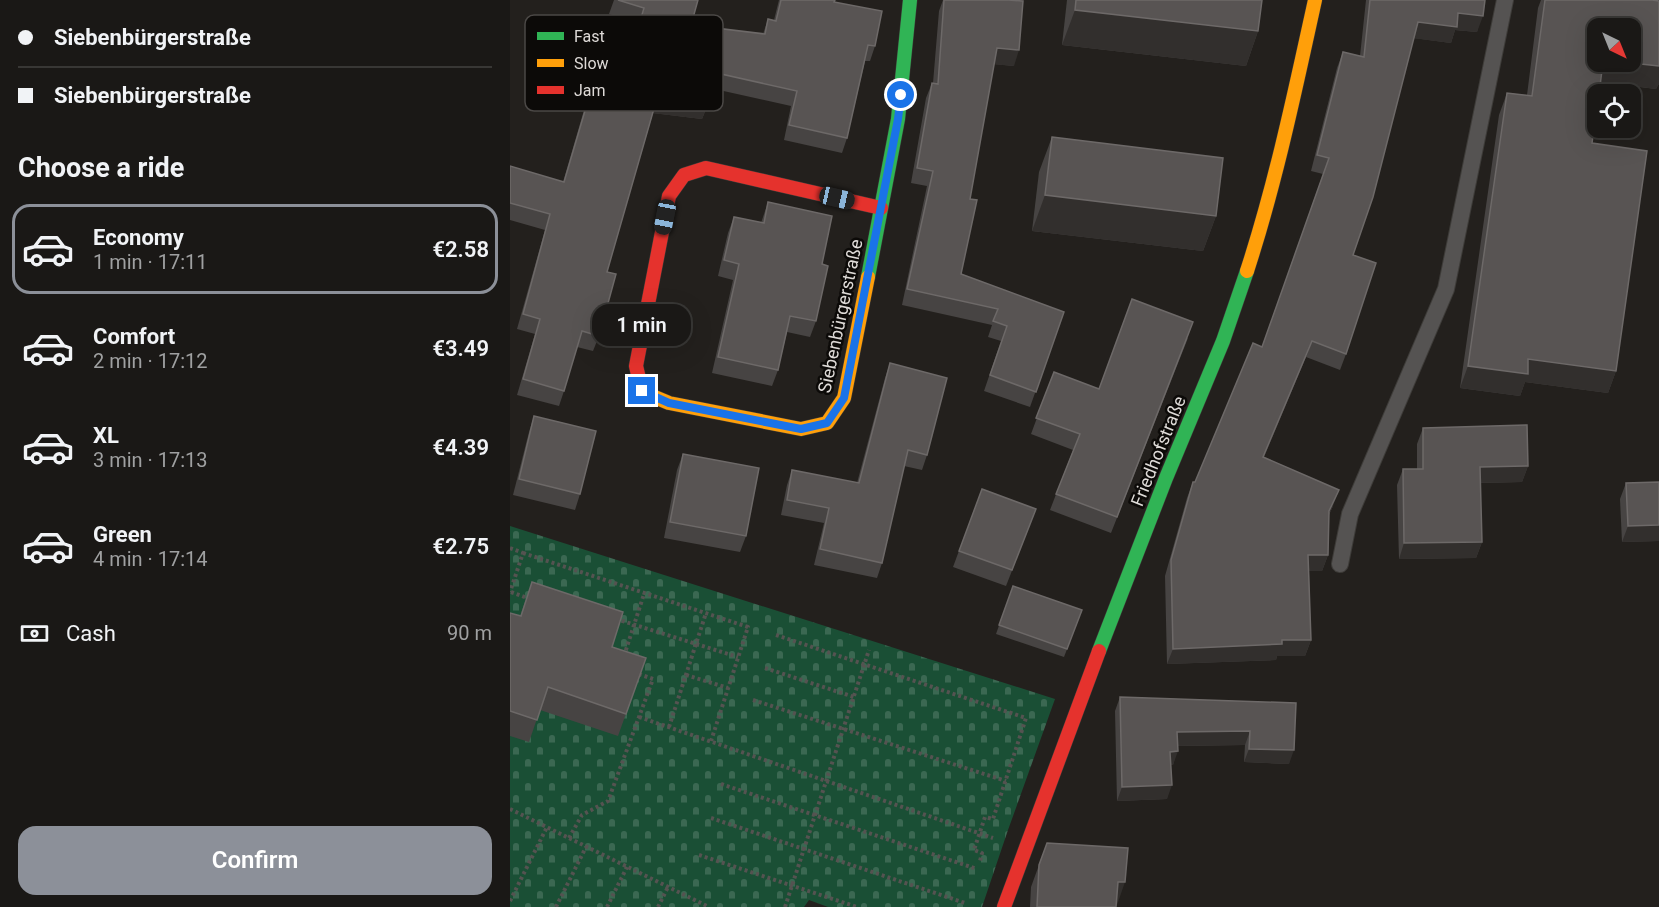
<!DOCTYPE html>
<meta charset="utf-8">
<style>
:root{--surface:#1a1816;--page:#272523;--text:#f1f3f6;--muted:#9fa0a1;--line:#383735;--accent:#8c9099}
body{margin:0;font-family:Roboto,sans-serif;background:var(--page);color:var(--text);height:100vh;display:flex;flex-direction:column;font-size:22px;white-space:nowrap}
*{box-sizing:border-box;margin:0}
p{font-size:20px;color:var(--muted)}
.icon{flex:none;width:33px;height:33px;fill:none;stroke:currentColor;stroke-width:2;stroke-linecap:round;stroke-linejoin:round}
.map{position:relative;flex:1;overflow:hidden}
.details{display:flex;flex-direction:column;background:var(--surface);width:510px}
.details>*{flex:none}
.guide{display:grid;align-content:center;height:132px;padding:0 18px;background:var(--surface)}
.needle{width:39px;rotate:137deg}
.buttons{position:absolute;left:1077px;top:18px;display:grid;gap:12px}
.buttons a{display:grid;place-items:center;width:54px;height:54px;border-radius:12px;background:var(--surface);box-shadow:0 6px 24px #0002,0 0 0 2px var(--line);font-size:30px}
.end{position:absolute;width:27px;height:27px;margin:-14px;border:8px solid #1a73e8;background:#fff;box-shadow:0 0 0 3px #fff}
.from{border-radius:50%}
.bubble{position:absolute;height:42px;border-radius:18px;background:var(--surface);box-shadow:0 6px 24px #0002,0 0 0 2px var(--line);font-size:20px;font-weight:600;line-height:42px;text-align:center}
.car{position:absolute;width:18px;height:36px;margin:-18px -9px;border-radius:8px;box-shadow:0 0 4px 2px #0007;background:linear-gradient(#222 24%,#8ab4d8 0 40%,#222 0 76%,#8ab4d8 0 86%,#222 0)}
.guide b{display:flex;align-items:center;gap:21px;height:57px;font-size:22px}
.guide b+b{border-top:2px solid var(--line)}
.guide i{width:15px;height:15px;background:var(--text)}
ul{padding:0;list-style:none}
li{display:flex;align-items:center;gap:18px;height:90px;margin:0 12px 9px;padding:0 6px;border:3px solid transparent;border-radius:18px}
li div{flex:1}
li b{display:block;font-size:22px}
li em{font-style:normal;font-weight:600}
li.current{border-color:var(--accent)}
li>.icon{width:54px;height:54px;stroke-width:1.5}
h2{padding:0 18px;font-size:27px;line-height:72px}
.pay{display:flex;align-items:center;gap:15px;height:66px;padding:0 18px;font-size:22px}
.pay p{margin-inline-start:auto}
.button{display:flex;gap:12px;margin-top:auto;padding:12px 18px}
.button a{flex:1;height:69px;border-radius:18px;background:var(--accent);color:#fff;font-size:24px;font-weight:600;line-height:69px;text-align:center}
main{display:flex;flex:1;min-height:0}
.map>svg:first-child{display:block}
.cemetery{fill:url(#cemetery-stones)}
.lines{fill:none;stroke-linecap:round;stroke-linejoin:round}
.lane-casing{stroke:#3e3c39;stroke-width:18}
.fast-casing{stroke:#3e3c39;stroke-width:15}
.slow-casing{stroke:#3e3c39;stroke-width:15}
.jam-casing{stroke:#3e3c39;stroke-width:15}
.path{stroke:#555351;stroke-width:4;stroke-dasharray:3 3;stroke-linecap:butt}
.lane{stroke:#555352;stroke-width:16}
.fast{stroke:#30b455;stroke-width:14}
.slow{stroke:#ff9f0a;stroke-width:14}
.jam{stroke:#e5322d;stroke-width:14}
.wall{fill:#474443}
.shaded-wall{fill:#322f2d}
.building{fill:#585453;stroke:#6d6968;stroke-width:1.5}
.route{stroke:#1a73e8;stroke-width:8}
.labels{text-anchor:middle;dominant-baseline:central;stroke-width:5;stroke-linejoin:round;paint-order:stroke}
.street-label{font-size:18px;fill:#dedad7;stroke:#0c0a08}
.key{fill:#0c0a08;stroke:#4b4846;stroke-width:1.5}
.key-label{font-size:16px;fill:#dedad7}
</style>
<main>
<section class="details">
<div class="guide">
<b><i class="from"></i>Siebenbürgerstraße</b>
<b><i></i>Siebenbürgerstraße</b>
</div>
<h2>Choose a ride</h2>
<ul>
<li class="current"><svg class="icon" aria-label="car" viewBox="0 0 24 24"><path d="M5 17H2v-5l4-1 3-4h7l3 4 3 1v5h-3M9 17h6M6 11h13"/><circle cx="7" cy="17" r="2"/><circle cx="17" cy="17" r="2"/></svg><div><b>Economy</b><p>1 min · 17:11</p></div><em>€2.58</em></li>
<li><svg class="icon" aria-label="car" viewBox="0 0 24 24"><path d="M5 17H2v-5l4-1 3-4h7l3 4 3 1v5h-3M9 17h6M6 11h13"/><circle cx="7" cy="17" r="2"/><circle cx="17" cy="17" r="2"/></svg><div><b>Comfort</b><p>2 min · 17:12</p></div><em>€3.49</em></li>
<li><svg class="icon" aria-label="car" viewBox="0 0 24 24"><path d="M5 17H2v-5l4-1 3-4h7l3 4 3 1v5h-3M9 17h6M6 11h13"/><circle cx="7" cy="17" r="2"/><circle cx="17" cy="17" r="2"/></svg><div><b>XL</b><p>3 min · 17:13</p></div><em>€4.39</em></li>
<li><svg class="icon" aria-label="car" viewBox="0 0 24 24"><path d="M5 17H2v-5l4-1 3-4h7l3 4 3 1v5h-3M9 17h6M6 11h13"/><circle cx="7" cy="17" r="2"/><circle cx="17" cy="17" r="2"/></svg><div><b>Green</b><p>4 min · 17:14</p></div><em>€2.75</em></li>
</ul>
<div class="pay"><svg class="icon" aria-label="cash" viewBox="0 0 24 24"><path d="M3 7h18v10H3z"/><circle cx="12" cy="12" r="2"/></svg>Cash<p>90 m</p></div>
<div class="button"><a>Confirm</a></div>
</section>
<div class="map">
<svg width="1149" height="907" viewBox="0 0 1149 907">
<defs>
<pattern id="cemetery-stones" width="16" height="16" patternUnits="userSpaceOnUse" patternTransform="scale(1.5)"><rect width="16" height="16" fill="#1a4f35"/><path d="M2 7V4a2 2 0 0 1 4 0v3zM10 15v-3a2 2 0 0 1 4 0v3z" fill="#3b6852"/></pattern>
</defs>
<rect width="100%" height="100%" fill="#23201d"/>
<polygon class="cemetery" points="0,526 545,699 498,830 472,907 318,907 299,900 294,907 0,907"/>
<g class="lines">
<defs>
<polyline id="lane" points="830,564 840,514 936,289 995,0"/>
<g id="fast">
<polyline points="358,277 388,119 400,0"/>
<polyline points="589,651 656,478 713,341 737,271"/>
</g>
<g id="slow">
<path d="M737 271C766 182 785 91 805 0"/>
<polyline points="135,393 159,403 291,429 317,423 334,398 358,277"/>
</g>
<g id="jam">
<polyline points="135,393 132,391 126,366 159,196 174,175 196,168 371,208"/>
<polyline points="494,907 589,651"/>
</g>
</defs>
<use href="#lane" class="lane-casing"/>
<use href="#fast" class="fast-casing"/>
<use href="#slow" class="slow-casing"/>
<use href="#jam" class="jam-casing"/>
<g class="path">
<polyline points="0,548 13,553 0,592"/>
<polyline points="13,553 238,627 201,741"/>
<polyline points="1,592 20,599"/>
<polyline points="106,619 228,657"/>
<polyline points="266,635 516,718 483,819 475,817 464,850 472,853 470,861"/>
<polyline points="114,656 134,594"/>
<polyline points="255,668 344,697"/>
<polyline points="176,675 218,688"/>
<polyline points="243,700 496,781"/>
<polyline points="129,717 483,838"/>
<polyline points="159,727 196,613"/>
<polyline points="211,784 467,869"/>
<polyline points="0,809 199,907"/>
<polyline points="201,818 455,903"/>
<polyline points="59,838 72,815 98,801 143,679 126,673"/>
<polyline points="189,855 347,907"/>
<polyline points="0,901 37,827"/>
<polyline points="46,907 76,847"/>
<polyline points="97,907 117,867"/>
<polyline points="148,907 158,887"/>
<polyline points="275,907 359,650"/>
</g>
<use href="#lane" class="lane"/>
<use href="#fast" class="fast"/>
<use href="#slow" class="slow"/>
<use href="#jam" class="jam"/>
</g>
<g class="wall">
<polygon points="104,0 188,0 181,25 253,34 258,19 264,20 269,0 325,0 324,2 365,46 360,61 355,61 337,138 332,153 274,140 281,106 200,88 198,104 192,119 143,113 97,272 89,336 83,351 67,347 54,391 49,406 7,395 25,334 7,329 35,230 0,220 0,166 53,182 81,86 87,70 112,78 129,23 99,14"/>
<polygon points="433,0 434,0 504,66 484,64 460,199 451,274 554,312 520,407 474,391 491,341 478,337 482,325 392,305 417,186 401,183 416,98 422,83 423,83 429,11"/>
<polygon points="557,0 752,0 748,31 736,66 552,45"/>
<polygon points="856,0 975,0 967,32 945,30 941,43 904,38 843,255 836,354 830,370 796,357 754,457 823,506 819,515 818,555 812,571 799,571 801,640 795,656 767,656 766,660 657,664 655,576 677,498 683,482 685,482 752,347 813,174 801,171 827,68 833,52 850,56"/>
<polygon points="1031,0 1142,0 1149,1 1149,85 1148,85 1146,89 1090,82 1082,143 1106,371 1098,393 1015,382 1010,396 950,388 989,115 997,93 1017,95 1028,8"/>
<polygon points="542,137 706,216 693,251 522,231 529,172"/>
<polygon points="258,202 312,264 306,321 300,337 277,332 268,370 262,386 202,373 223,280 208,276 218,233 224,217 251,223"/>
<polygon points="678,338 601,533 540,510 563,450 521,434 544,372 589,389"/>
<polygon points="380,363 417,455 412,470 394,466 372,563 367,578 304,565 314,523 271,515 277,485 282,470 347,483 375,378"/>
<polygon points="24,416 70,494 65,510 3,495 19,432"/>
<polygon points="913,428 1018,466 1012,482 970,483 972,542 966,558 889,559 887,485 893,469 907,469 907,444"/>
<polygon points="173,454 236,536 230,552 154,538 167,470"/>
<polygon points="1149,482 1149,541 1112,542 1110,499 1116,483"/>
<polygon points="472,489 526,509 496,586 443,567"/>
<polygon points="22,582 102,647 136,658 108,736 30,710 19,742 0,736 0,613 10,616"/>
<polygon points="503,586 572,610 554,657 486,634"/>
<polygon points="610,697 786,703 779,764 734,762 735,745 668,746 663,765 661,765 657,799 607,801 605,711"/>
<polygon points="537,843 607,905 606,905 606,907 520,907 521,887"/>
</g>
<g class="shaded-wall">
<polygon points="565,10 748,31 736,66 552,45"/>
<polygon points="948,13 973,16 967,32 945,30 941,43 902,38 908,22"/>
<polygon points="487,48 509,50 504,66 481,64"/>
<polygon points="1092,62 1112,62 1149,66 1149,85 1148,85 1146,89 1085,81"/>
<polygon points="147,98 198,104 192,119 142,113"/>
<polygon points="535,195 706,216 693,251 522,231"/>
<polygon points="802,341 796,357 747,473 753,457"/>
<polygon points="1018,359 1106,371 1098,393 1015,382 1010,396 950,388 958,366"/>
<polygon points="1018,466 1012,482 964,483 970,467"/>
<polygon points="829,490 823,506 813,527 819,511"/>
<polygon points="1149,525 1149,541 1112,542 1118,526"/>
<polygon points="972,542 966,558 889,559 894,543"/>
<polygon points="798,555 818,555 812,571 792,571"/>
<polygon points="772,640 801,640 795,656 767,656 766,660 657,664 663,649"/>
<polygon points="740,731 735,745 662,746 667,732"/>
<polygon points="739,749 784,750 779,764 734,762"/>
<polygon points="668,751 663,765 655,765 660,752"/>
<polygon points="662,785 657,799 607,801 612,787"/>
<polygon points="608,882 615,882 607,905 599,904"/>
</g>
<g class="building">
<polygon points="108,0 188,0 181,25 255,34 258,19 266,21 271,0 325,0 324,2 372,11 365,46 358,45 337,138 279,125 287,91 202,72 198,104 147,98 97,272 106,274 89,336 72,331 54,391 13,379 30,319 13,314 40,214 0,203 0,166 54,182 87,70 113,78 134,8"/>
<polygon points="434,0 498,0 513,1 509,50 487,48 460,199 467,200 451,274 554,312 526,392 480,375 497,326 483,321 488,309 397,289 423,171 407,168 422,83 428,84"/>
<polygon points="566,0 752,0 748,31 565,10"/>
<polygon points="860,0 975,0 973,16 948,13 947,27 908,22 863,197 843,255 866,263 836,354 802,341 753,457 829,490 819,511 818,555 798,555 801,640 772,640 772,644 663,649 661,560 683,482 685,482 743,343 752,347 819,158 807,155 833,52 854,57"/>
<polygon points="1035,0 1142,0 1149,1 1149,66 1112,62 1120,62 1120,28 1088,28 1088,62 1093,62 1089,94 1088,94 1088,102 1082,143 1137,151 1106,371 1018,359 1018,374 958,366 997,93 1022,96"/>
<polygon points="542,137 713,158 706,216 535,195"/>
<polygon points="258,202 322,216 312,264 318,266 306,321 280,316 268,370 208,357 229,264 214,260 224,217 254,223"/>
<polygon points="622,299 683,322 607,517 546,494 570,434 526,418 544,372 589,389"/>
<polygon points="380,363 437,378 417,455 398,450 372,563 310,549 319,508 277,500 282,470 349,483"/>
<polygon points="24,416 86,431 70,494 9,479"/>
<polygon points="1017,425 1018,466 970,467 972,542 894,543 893,469 913,469 913,428"/>
<polygon points="173,454 249,468 236,536 160,522"/>
<polygon points="1149,482 1149,525 1118,526 1116,483"/>
<polygon points="472,489 526,509 502,570 449,551"/>
<polygon points="22,582 113,612 102,647 136,658 116,714 38,687 27,720 0,711 0,613 11,616"/>
<polygon points="503,586 572,610 557,649 489,625"/>
<polygon points="610,697 786,703 784,750 739,749 740,731 667,732 668,751 660,752 662,785 612,787"/>
<polygon points="537,843 618,848 615,882 608,882 606,907 527,907 529,865"/>
</g>
<g class="lines">
<polyline class="route" points="132,391 159,403 291,429 317,423 334,398 388,119 391,95"/>
</g>
<g class="labels">
<g class="street-label">
<text transform="translate(330 316) rotate(-78)">Siebenbürgerstraße</text>
<text transform="translate(648 451) rotate(-68)">Friedhofstraße</text>
</g>
</g>
<rect x="15" y="15" width="198" height="96" rx="9" class="key"/>
<rect x="27" y="32" width="27" height="8" fill="#30b455"/>
<rect x="27" y="59" width="27" height="8" fill="#ff9f0a"/>
<rect x="27" y="86" width="27" height="8" fill="#e5322d"/>
<g class="key-label">
<text x="64" y="42">Fast</text>
<text x="64" y="69">Slow</text>
<text x="64" y="96">Jam</text>
</g>
</svg>
<div class="buttons">
<a><svg class="needle" viewBox="-14 -14 28 28"><path d="M0-13l5 13h-10z" fill="#e53935"/><path d="M0 13l5-13h-10z" fill="#9fa0a1"/></svg></a>
<a><svg class="icon" aria-label="locate" viewBox="0 0 24 24"><circle cx="12" cy="12" r="6"/><path d="M12 2v4M12 18v4M2 12h4M18 12h4"/></svg></a>
</div>
<i class="end from" style="left:391px;top:95px"></i>
<i class="end" style="left:132px;top:391px"></i>
<div class="bubble" style="left:82px;top:304px;width:99px">1 min</div>
<i class="car" style="left:327px;top:198px;rotate:103deg"></i>
<i class="car" style="left:155px;top:217px;rotate:191deg"></i>
</div>
</main>
